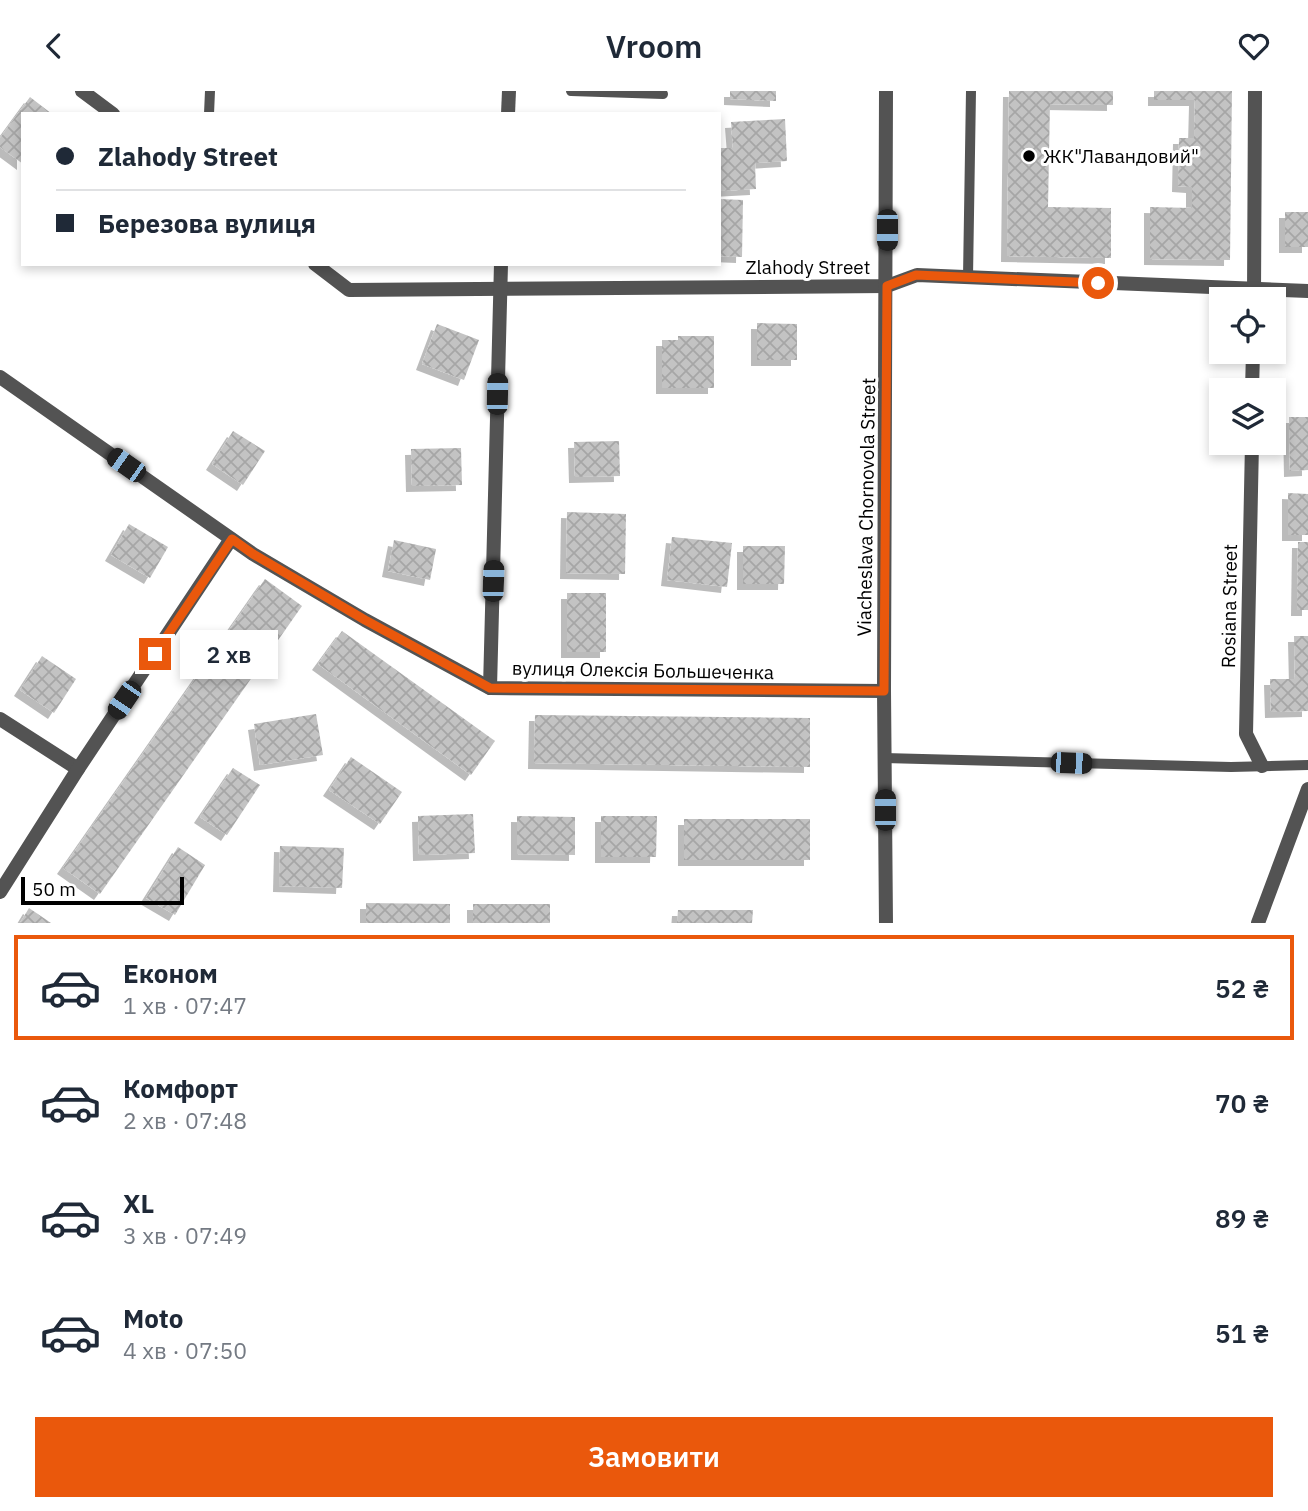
<!DOCTYPE html>
<html lang="uk">
<meta charset="utf-8">
<style>
:root{--surface:#fff;--page:#f6f6f7;--text:#1f2937;--muted:#747a83;--line:#e0e1e3;--accent:#ea580c}
body{margin:0;font-family:"IBM Plex Sans",sans-serif;background:var(--page);color:var(--text);height:100vh;display:flex;flex-direction:column;font-size:26px;white-space:nowrap}
*{box-sizing:border-box;margin:0}
p{font-size:23px;color:var(--muted)}
.icon{flex:none;width:38px;height:38px;fill:none;stroke:currentColor;stroke-width:2;stroke-linecap:round;stroke-linejoin:round}
.map{position:relative;height:832px;overflow:hidden}
.panel{display:flex;flex-direction:column;background:var(--surface);flex:1}
.panel>*{flex:none}
.top-card{position:absolute;left:21px;top:21px;width:700px;height:154px;border-radius:0px;box-shadow:0 4px 10px #0003;display:grid;align-content:center;height:154px;padding:0 35px;background:var(--surface)}
.buttons{position:absolute;left:1209px;top:196px;display:grid;gap:14px}
.buttons a{display:grid;place-items:center;width:77px;height:77px;border-radius:0px;background:var(--surface);box-shadow:0 4px 10px #0003;font-size:35px}
.scale{position:absolute;left:21px;bottom:18px;width:163px;box-sizing:border-box;padding-left:7px;border:4px solid #000;border-top:0;font-size:19px;line-height:24px;white-space:nowrap;color:#000;-webkit-text-stroke:5px #fff;paint-order:stroke}
.end{position:absolute;width:32px;height:32px;margin:-16px;border:9px solid #ea580c;background:#fff;box-shadow:0 0 0 4px #fff}
.from{border-radius:50%}
.bubble{position:absolute;height:49px;border-radius:0px;background:var(--surface);box-shadow:0 4px 10px #0003;font-size:23px;font-weight:600;line-height:49px;text-align:center}
.car{position:absolute;width:21px;height:42px;margin:-21px -10px;border-radius:9px;box-shadow:0 0 5px 2px #0007;background:linear-gradient(#222 24%,#8ab4d8 0 40%,#222 0 76%,#8ab4d8 0 86%,#222 0)}
.top-card b{display:flex;align-items:center;gap:24px;height:66px;font-size:26px}
.top-card b+b{border-top:2px solid var(--line)}
.top-card i{width:18px;height:18px;background:var(--text)}
ul{padding:12px 0 0;list-style:none}
li{display:flex;align-items:center;gap:21px;height:105px;margin:0 14px 10px;padding:0 21px;border:4px solid transparent;border-radius:0px}
li div{flex:1}
li b{display:block;font-size:26px}
li em{font-style:normal;font-weight:600}
li.selected{border-color:var(--accent)}
li>.icon{width:63px;height:63px;stroke-width:1.5}
.primary-button{display:flex;gap:14px;margin-top:auto;padding:14px 35px}
.primary-button a{flex:1;height:80px;border-radius:0px;background:var(--accent);color:#fff;font-size:28px;font-weight:600;line-height:80px;text-align:center}
header{display:flex;justify-content:space-between;align-items:center;height:91px;padding:0 35px;background:var(--surface);font-size:32px;font-weight:600}
.map>svg:first-child{display:block}
.building{fill:url(#building-cross-hatch);filter:url(#shadow)}
.lines{fill:none;stroke-linecap:round;stroke-linejoin:round}
.service{stroke:#535353;stroke-width:10}
.minor{stroke:#535353;stroke-width:14}
.tertiary{stroke:#535353;stroke-width:14}
.route{stroke:#ea580c;stroke-width:9}
.poi-dot{fill:#000;stroke:#fff;stroke-width:2.5}
.labels{text-anchor:middle;dominant-baseline:central;stroke-width:6;stroke-linejoin:round;paint-order:stroke}
.poi-label{font-size:19px;fill:#000;stroke:#fff;text-anchor:start}
.street-label{font-size:19px;fill:#000;stroke:#fff}
</style>
<header><svg class="icon" aria-label="back" viewBox="0 0 24 24"><path d="M15 5l-7 7 7 7"/></svg>Vroom<svg class="icon" aria-label="heart" viewBox="0 0 24 24"><path d="M12 20l-8-8c-3-5 5-10 8-4 3-6 11-1 8 4z"/></svg></header>
<div class="map">
<svg width="1308" height="832" viewBox="0 0 1308 832">
<defs>
<pattern id="building-cross-hatch" width="8" height="8" patternUnits="userSpaceOnUse" patternTransform="scale(1.75)"><rect width="8" height="8" fill="#c3c3c3"/><path d="M0 0l8 8M0 8l8-8" fill="none" stroke="#a6a6a6"/></pattern>
<filter id="shadow"><feDropShadow dx="-6" dy="6" stdDeviation="0" flood-color="#0004"/></filter>
</defs>
<rect width="100%" height="100%" fill="#fff"/>
<g class="building">
<polygon points="730,0 776,0 776,10 730,8"/>
<polygon points="1009,0 1113,0 1113,14 1050,13 1048,116 1111,117 1111,167 1007,165"/>
<polygon points="1154,0 1232,0 1230,169 1150,168 1150,116 1192,117 1192,96 1178,95 1179,47 1194,47 1195,9 1154,9"/>
<polygon points="30,6 52,23 23,23 23,73 0,56 0,47"/>
<polygon points="785,28 787,70 755,72 756,98 719,100 719,57 733,57 731,31"/>
<polygon points="719,108 743,109 742,166 719,165"/>
<rect x="1285" y="121" width="23" height="35"/>
<polygon points="757,232 797,233 797,269 757,269"/>
<polygon points="437,233 479,249 464,289 422,273"/>
<polygon points="678,245 714,245 714,297 662,297 662,249 678,249"/>
<polygon points="1289,326 1308,326 1308,379 1290,380"/>
<polygon points="233,340 265,360 243,394 212,373"/>
<polygon points="619,350 620,385 575,386 574,351"/>
<polygon points="461,357 462,394 412,395 411,358"/>
<polygon points="1288,402 1308,403 1308,444 1288,444"/>
<polygon points="567,421 626,423 625,483 566,482"/>
<polygon points="129,433 168,456 150,487 111,464"/>
<polygon points="672,446 732,452 727,496 667,489"/>
<polygon points="394,449 436,458 430,489 388,480"/>
<polygon points="1298,451 1308,451 1308,519 1297,519"/>
<polygon points="743,455 785,455 784,493 743,493"/>
<polygon points="265,488 302,515 100,803 63,777"/>
<rect x="567" y="502" width="39" height="59"/>
<polygon points="342,540 495,650 471,684 318,573"/>
<polygon points="1294,545 1308,545 1308,620 1271,621 1270,588 1295,588"/>
<polygon points="42,565 76,588 54,622 20,599"/>
<polygon points="316,623 323,664 260,674 254,633"/>
<polygon points="535,624 810,627 810,676 534,672"/>
<polygon points="351,666 402,701 380,733 329,699"/>
<polygon points="233,677 260,694 227,744 200,726"/>
<polygon points="473,723 475,762 419,764 418,725"/>
<polygon points="517,725 575,726 575,764 517,763"/>
<polygon points="601,725 657,725 656,766 601,766"/>
<rect x="684" y="728" width="126" height="41"/>
<polygon points="280,755 344,757 342,797 279,795"/>
<polygon points="178,756 205,774 175,824 146,807"/>
<polygon points="366,812 450,813 450,832 366,832"/>
<rect x="473" y="813" width="77" height="19"/>
<polygon points="29,817 51,832 20,832"/>
<polygon points="678,819 753,819 752,832 677,832"/>
</g>
<g class="lines">
<g class="service">
<polyline points="571,0 663,3"/>
<polyline points="209,23 210,0"/>
<polyline points="968,186 971,0"/>
<polyline points="884,667 1231,676 1308,674"/>
</g>
<g class="minor">
<polyline points="82,0 113,23"/>
<polyline points="508,23 509,0"/>
<polyline points="315,173 349,199 887,195 917,184 1308,200"/>
<polyline points="1254,205 1255,0"/>
<polyline points="0,286 253,463 365,529 490,597 884,600"/>
<polyline points="1252,299 1253,261"/>
<polyline points="1252,352 1246,643 1262,675"/>
<polyline points="490,597 501,173"/>
<polyline points="0,628 78,678"/>
<polyline points="0,801 78,678 231,448"/>
<polyline points="1258,832 1308,698"/>
</g>
<polyline class="tertiary" points="886,832 884,600 886,0"/>
</g>
<g class="lines">
<polyline class="route" points="155,563 232,448 253,463 365,529 490,597 884,600 887,195 916,184 1098,192"/>
</g>
<circle class="poi-dot" cx="1029" cy="65" r="7"/>
<g class="labels">
<g class="poi-label">
<text x="1043" y="65">ЖК"Лавандовий"</text>
</g>
<g class="street-label">
<text x="808" y="176">Zlahody Street</text>
<text transform="translate(866 416) rotate(-89)">Viacheslava Chornovola Street</text>
<text transform="translate(1229 515) rotate(-89)">Rosiana Street</text>
<text transform="translate(643 579) rotate(1)">вулиця Олексія Большеченка</text>
</g>
</g>
</svg>
<div class="buttons">
<a><svg class="icon" aria-label="locate" viewBox="0 0 24 24"><circle cx="12" cy="12" r="6"/><path d="M12 2v4M12 18v4M2 12h4M18 12h4"/></svg></a>
<a><svg class="icon" aria-label="layers" viewBox="0 0 24 24"><path d="M12 4l9 5-9 5-9-5zM3 14l9 5 9-5"/></svg></a>
</div>
<div class="scale">50 m</div>
<i class="end from" style="left:1098px;top:192px"></i>
<i class="end" style="left:155px;top:563px"></i>
<div class="bubble" style="left:180px;top:539px;width:98px">2 хв</div>
<i class="car" style="left:887px;top:139px;rotate:180deg"></i>
<i class="car" style="left:497px;top:303px;rotate:1deg"></i>
<i class="car" style="left:126px;top:374px;rotate:305deg"></i>
<i class="car" style="left:493px;top:490px;rotate:2deg"></i>
<i class="car" style="left:124px;top:609px;rotate:214deg"></i>
<i class="car" style="left:1071px;top:672px;rotate:92deg"></i>
<i class="car" style="left:885px;top:719px;rotate:0deg"></i>
<div class="top-card">
<b><i class="from"></i>Zlahody Street</b>
<b><i></i>Березова вулиця</b>
</div>
</div>
<section class="panel">
<ul>
<li class="selected"><svg class="icon" aria-label="car" viewBox="0 0 24 24"><path d="M5 17H2v-5l4-1 3-4h7l3 4 3 1v5h-3M9 17h6M6 11h13"/><circle cx="7" cy="17" r="2"/><circle cx="17" cy="17" r="2"/></svg><div><b>Економ</b><p>1 хв · 07:47</p></div><em>52 ₴</em></li>
<li><svg class="icon" aria-label="car" viewBox="0 0 24 24"><path d="M5 17H2v-5l4-1 3-4h7l3 4 3 1v5h-3M9 17h6M6 11h13"/><circle cx="7" cy="17" r="2"/><circle cx="17" cy="17" r="2"/></svg><div><b>Комфорт</b><p>2 хв · 07:48</p></div><em>70 ₴</em></li>
<li><svg class="icon" aria-label="car" viewBox="0 0 24 24"><path d="M5 17H2v-5l4-1 3-4h7l3 4 3 1v5h-3M9 17h6M6 11h13"/><circle cx="7" cy="17" r="2"/><circle cx="17" cy="17" r="2"/></svg><div><b>XL</b><p>3 хв · 07:49</p></div><em>89 ₴</em></li>
<li><svg class="icon" aria-label="car" viewBox="0 0 24 24"><path d="M5 17H2v-5l4-1 3-4h7l3 4 3 1v5h-3M9 17h6M6 11h13"/><circle cx="7" cy="17" r="2"/><circle cx="17" cy="17" r="2"/></svg><div><b>Moto</b><p>4 хв · 07:50</p></div><em>51 ₴</em></li>
</ul>
<div class="primary-button"><a>Замовити</a></div>
</section>
